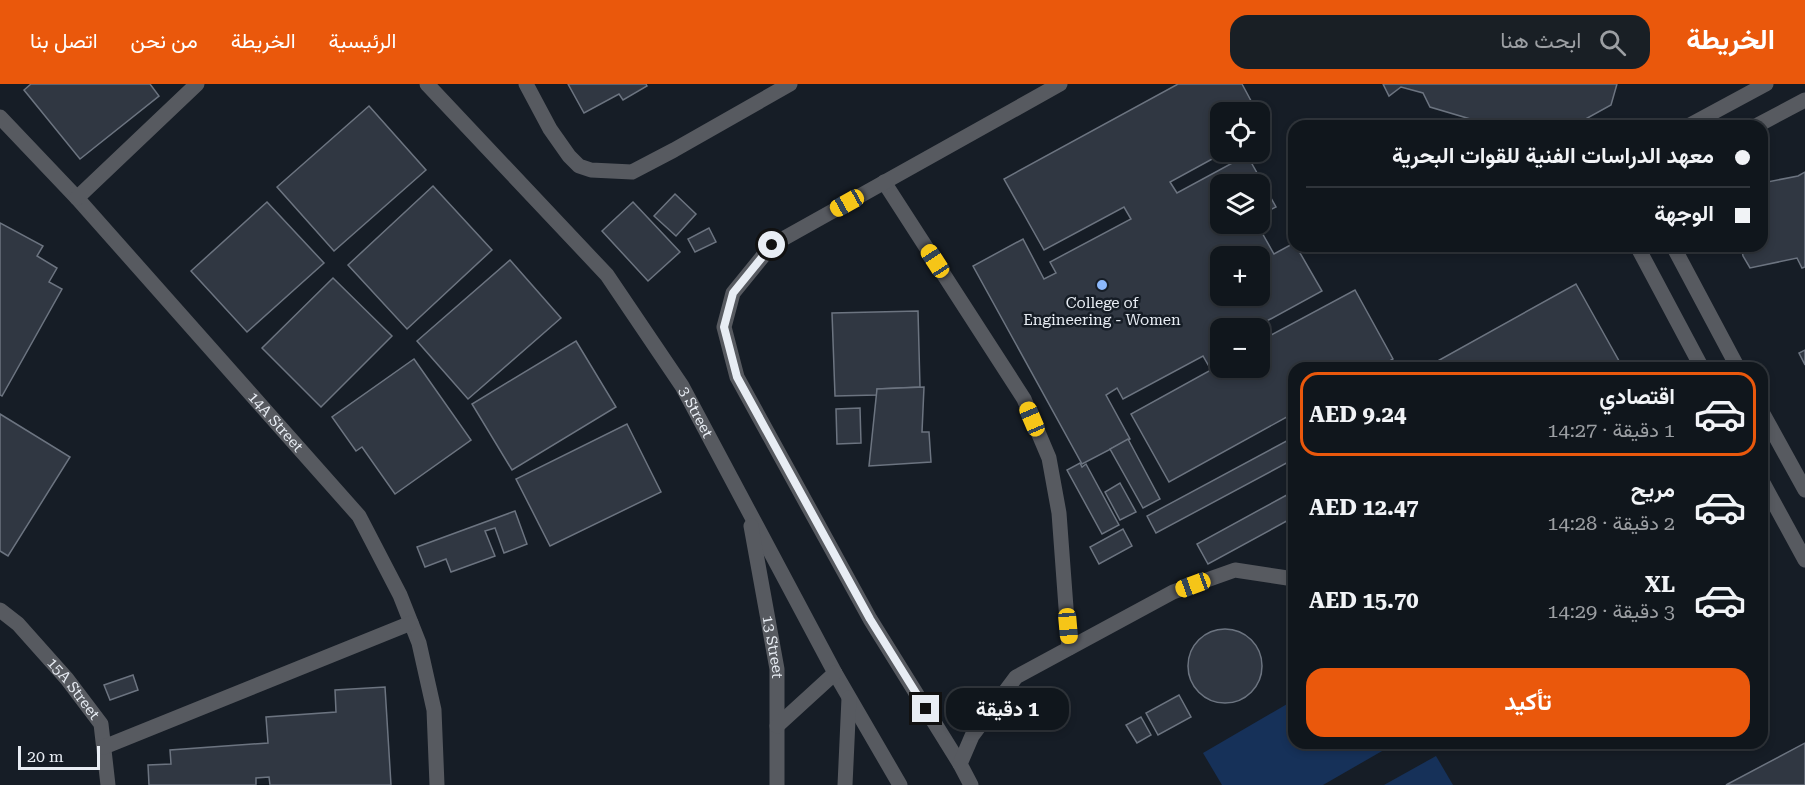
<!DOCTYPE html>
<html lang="ar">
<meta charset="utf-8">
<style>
:root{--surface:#10161c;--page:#191f25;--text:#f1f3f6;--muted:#9c9fa3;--line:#30353b;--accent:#ea580c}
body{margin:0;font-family:"Roboto Serif",Vazirmatn,serif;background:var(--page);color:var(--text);direction:rtl;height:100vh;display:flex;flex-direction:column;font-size:22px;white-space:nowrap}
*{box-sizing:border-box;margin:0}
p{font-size:20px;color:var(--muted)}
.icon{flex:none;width:33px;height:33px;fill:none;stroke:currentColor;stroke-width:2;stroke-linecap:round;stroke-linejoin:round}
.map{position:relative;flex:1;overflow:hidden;direction:ltr}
.side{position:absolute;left:1288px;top:278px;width:480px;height:387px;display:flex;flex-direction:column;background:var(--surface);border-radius:18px;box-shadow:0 3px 9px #0003,0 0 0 2px var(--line);direction:rtl}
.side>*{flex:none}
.guide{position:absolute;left:1288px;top:36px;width:480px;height:132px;border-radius:18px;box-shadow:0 3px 9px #0003,0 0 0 2px var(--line);direction:rtl;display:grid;align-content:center;height:132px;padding:0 18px;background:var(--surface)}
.fabs{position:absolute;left:1210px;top:18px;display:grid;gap:12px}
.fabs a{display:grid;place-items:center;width:60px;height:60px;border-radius:12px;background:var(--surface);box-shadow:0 3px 9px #0003,0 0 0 2px var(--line);font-size:30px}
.scale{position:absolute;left:18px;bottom:15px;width:82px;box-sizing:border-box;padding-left:6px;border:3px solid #e8edf4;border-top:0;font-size:16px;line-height:21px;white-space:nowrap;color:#e8edf4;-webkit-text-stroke:4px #161d26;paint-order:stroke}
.end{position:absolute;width:27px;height:27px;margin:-14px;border:8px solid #e8edf4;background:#111;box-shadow:0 0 0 3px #111}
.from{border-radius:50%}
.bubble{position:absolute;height:42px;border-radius:18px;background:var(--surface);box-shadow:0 3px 9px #0003,0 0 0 2px var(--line);font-size:20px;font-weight:700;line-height:42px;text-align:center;direction:rtl}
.car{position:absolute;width:18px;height:36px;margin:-18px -9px;border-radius:8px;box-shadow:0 0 4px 2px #0007;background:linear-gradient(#f5c518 24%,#345 0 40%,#f5c518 0 76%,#345 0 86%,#f5c518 0)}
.guide b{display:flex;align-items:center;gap:21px;height:57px;font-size:22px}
.guide b+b{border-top:2px solid var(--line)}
.guide i{width:15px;height:15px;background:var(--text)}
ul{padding:10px 0 0;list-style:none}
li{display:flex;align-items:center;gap:18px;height:84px;margin:0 12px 9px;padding:0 6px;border:3px solid transparent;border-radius:18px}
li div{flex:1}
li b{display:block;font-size:22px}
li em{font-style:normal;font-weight:700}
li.current{border-color:var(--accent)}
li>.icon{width:54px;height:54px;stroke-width:1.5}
.cta{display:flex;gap:12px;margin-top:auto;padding:12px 18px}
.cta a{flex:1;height:69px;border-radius:18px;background:var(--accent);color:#fff;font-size:24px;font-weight:700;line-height:69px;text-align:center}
header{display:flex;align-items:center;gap:36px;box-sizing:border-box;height:84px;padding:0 30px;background:var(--accent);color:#fff}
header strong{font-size:28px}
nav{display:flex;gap:33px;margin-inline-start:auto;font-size:21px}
.search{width:420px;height:54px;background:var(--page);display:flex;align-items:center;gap:15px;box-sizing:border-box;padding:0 21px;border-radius:18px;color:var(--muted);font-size:22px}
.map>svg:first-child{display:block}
.green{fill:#163159}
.building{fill:#303742;stroke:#6c7480;stroke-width:1.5;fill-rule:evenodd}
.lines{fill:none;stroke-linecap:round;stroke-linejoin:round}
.minor{stroke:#575a60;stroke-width:15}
.route{stroke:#e8edf4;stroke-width:8}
.poi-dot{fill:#8cb9fc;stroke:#161d26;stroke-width:2}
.labels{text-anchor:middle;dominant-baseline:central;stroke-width:5;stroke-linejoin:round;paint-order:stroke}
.poi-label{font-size:15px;fill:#e8edf4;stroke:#161d26}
.street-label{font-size:15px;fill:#e8edf4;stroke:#161d26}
</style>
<header>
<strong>الخريطة</strong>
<div class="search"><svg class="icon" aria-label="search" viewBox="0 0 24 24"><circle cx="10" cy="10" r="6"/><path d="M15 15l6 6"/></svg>ابحث هنا</div>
<nav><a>الرئيسية</a><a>الخريطة</a><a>من نحن</a><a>اتصل بنا</a></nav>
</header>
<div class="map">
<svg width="1805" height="701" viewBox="0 0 1805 701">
<rect width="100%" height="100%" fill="#161d26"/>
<g class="green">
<polygon points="1294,616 1294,658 1396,659 1323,701 1222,701 1203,669"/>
<polygon points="1436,672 1453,701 1384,701"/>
</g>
<g class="building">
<polygon points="31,0 150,0 159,12 80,75 24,6"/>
<polygon points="568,0 646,0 647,2 623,16 619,10 584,29"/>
<path d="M1178 0H1242L1257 28H1221V68H1225L1170 98 1177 109 1247 71 1276 123 1260 131V100H1221V140H1257L1274 170 1294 159V162H1296L1322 207 1254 244H1221V284H1260V257L1355 206 1393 275 1378 284H1294V329L1169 398 1131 330 1211 286 1203 272 1123 315 1117 304 1106 311 1130 355 1082 380 973 182 1023 155 1044 195 1056 189 1050 178 1131 135 1124 123 1044 166 1004 95ZM1221 172H1260V212H1221Z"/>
<polygon points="1383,0 1617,0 1611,21 1573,42 1494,42 1430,23 1423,9 1401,3 1389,12"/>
<polygon points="369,22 426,86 334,167 277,103"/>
<polygon points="1260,33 1266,45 1260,49"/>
<polygon points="1805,88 1805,183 1802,184 1797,174 1750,184 1743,172 1741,162 1762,162 1762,99 1798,92"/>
<polygon points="433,102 492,166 407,245 348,181"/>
<polygon points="675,110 696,130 676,152 654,132"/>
<polygon points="267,118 324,179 247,248 191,187"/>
<polygon points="633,118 680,168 648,197 602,147"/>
<polygon points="0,139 43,162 37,172 57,184 49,198 62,205 2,312 0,311"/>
<polygon points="709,144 716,158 695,168 688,155"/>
<polygon points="510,176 561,234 468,315 417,257"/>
<polygon points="333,194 392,252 321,323 262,264"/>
<polygon points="1576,200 1623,284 1425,284"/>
<polygon points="918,227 920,303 877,305 877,311 835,312 832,229"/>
<polygon points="576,257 616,323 512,386 472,320"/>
<polygon points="1805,266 1805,281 1799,269"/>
<polygon points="414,275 471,356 395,410 362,363 356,367 332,333"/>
<polygon points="924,303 922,348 929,348 931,378 869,382 877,305"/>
<polygon points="860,324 861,359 837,360 836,325"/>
<polygon points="0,330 70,373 8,472 0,467"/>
<polygon points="627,340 661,408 550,462 516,395"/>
<polygon points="1294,353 1294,375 1156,449 1147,432"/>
<polygon points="1128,355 1160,415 1143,424 1110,365"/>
<polygon points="1080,379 1082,383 1086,380 1119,441 1102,450 1067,386"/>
<polygon points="1120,399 1136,428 1120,436 1105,408"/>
<polygon points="1294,407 1294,433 1208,480 1197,460"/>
<polygon points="515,427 527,460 504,469 495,444 485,447 495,472 451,488 446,475 425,483 417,463"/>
<polygon points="1123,445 1132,462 1099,480 1090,463"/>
<circle cx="1225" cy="582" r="37"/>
<polygon points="133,591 138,606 110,616 104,601"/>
<polygon points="385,603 391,701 270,701 269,693 256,694 256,701 149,701 148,681 171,680 170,666 268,659 266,633 336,628 335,606"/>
<polygon points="1179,611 1191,633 1158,651 1146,629"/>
<polygon points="1141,633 1151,651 1137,659 1126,641"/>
<polygon points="1805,659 1805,701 1726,701"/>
</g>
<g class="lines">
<g class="minor">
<path id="s1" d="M427 0 607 191 682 302 835 589 900 701"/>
<polyline points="526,0 550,45 569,72 579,82 591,86 632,88 674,66 790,0"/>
<path id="s2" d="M0 33 77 114 359 432 400 511 419 559 434 626 437 701"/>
<polyline points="1688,42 1766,0"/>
<polyline points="1756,42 1805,16"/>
<polyline points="884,98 1024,315 1049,374 1059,429 1069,564"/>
<polyline points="77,114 197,0"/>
<polyline points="1637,162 1702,284"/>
<polyline points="1673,162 1738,284"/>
<polyline points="1762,328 1805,406"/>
<polyline points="1762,397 1805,476"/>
<path id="s3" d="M751 442 777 585V701"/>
<path id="s4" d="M0 526 18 540 67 595 101 640 108 701"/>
<polyline points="777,642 835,589"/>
<polyline points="104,663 411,539"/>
<polyline points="960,680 870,535 737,293 724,243 733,209 772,161 1060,0"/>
<polyline points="845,701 849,614"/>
<polyline points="971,701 960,680 972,652 1016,593 1173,508 1235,486 1294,495"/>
</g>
</g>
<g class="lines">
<polyline class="route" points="772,161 733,209 724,243 737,293 870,535 926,625"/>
</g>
<circle class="poi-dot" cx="1102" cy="201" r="6"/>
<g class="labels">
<g class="poi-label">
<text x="1102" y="219">College of<tspan x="1102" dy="17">Engineering - Women</tspan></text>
</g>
<g class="street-label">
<text stroke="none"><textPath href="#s1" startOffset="426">3 Street</textPath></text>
<text stroke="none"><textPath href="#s2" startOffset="411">14A Street</textPath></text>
<text stroke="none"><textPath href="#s3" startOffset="123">13 Street</textPath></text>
<text stroke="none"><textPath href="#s4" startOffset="108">15A Street</textPath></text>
</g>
</g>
</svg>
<div class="fabs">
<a><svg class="icon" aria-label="locate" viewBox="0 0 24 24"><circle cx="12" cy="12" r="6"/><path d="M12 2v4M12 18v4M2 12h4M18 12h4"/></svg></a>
<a><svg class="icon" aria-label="layers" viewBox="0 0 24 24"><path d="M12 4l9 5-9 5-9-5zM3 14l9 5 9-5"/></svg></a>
<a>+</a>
<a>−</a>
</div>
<div class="scale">20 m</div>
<i class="end from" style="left:772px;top:161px"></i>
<i class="end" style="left:926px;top:625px"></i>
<div class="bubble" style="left:946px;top:604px;width:123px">1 دقيقة</div>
<i class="car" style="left:847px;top:119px;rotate:241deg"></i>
<i class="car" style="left:935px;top:177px;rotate:327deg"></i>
<i class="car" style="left:1032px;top:335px;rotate:337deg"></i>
<i class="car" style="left:1193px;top:501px;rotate:250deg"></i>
<i class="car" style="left:1068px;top:542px;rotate:175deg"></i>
<div class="guide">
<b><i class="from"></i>معهد الدراسات الفنية للقوات البحرية</b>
<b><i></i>الوجهة</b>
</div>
<section class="side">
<ul>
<li class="current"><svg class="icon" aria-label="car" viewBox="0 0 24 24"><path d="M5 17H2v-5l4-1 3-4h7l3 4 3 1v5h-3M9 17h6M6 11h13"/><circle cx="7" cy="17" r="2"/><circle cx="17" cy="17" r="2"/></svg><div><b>اقتصادي</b><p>1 دقيقة · 14:27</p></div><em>AED 9.24</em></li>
<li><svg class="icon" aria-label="car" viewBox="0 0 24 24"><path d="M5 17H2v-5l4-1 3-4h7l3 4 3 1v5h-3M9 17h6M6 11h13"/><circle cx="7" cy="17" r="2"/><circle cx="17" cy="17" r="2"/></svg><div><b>مريح</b><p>2 دقيقة · 14:28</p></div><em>AED 12.47</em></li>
<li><svg class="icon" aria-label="car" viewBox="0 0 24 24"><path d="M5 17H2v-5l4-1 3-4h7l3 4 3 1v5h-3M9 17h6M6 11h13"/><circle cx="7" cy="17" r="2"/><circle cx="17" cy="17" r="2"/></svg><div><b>XL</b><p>3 دقيقة · 14:29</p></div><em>AED 15.70</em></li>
</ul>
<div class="cta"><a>تأكيد</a></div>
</section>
</div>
